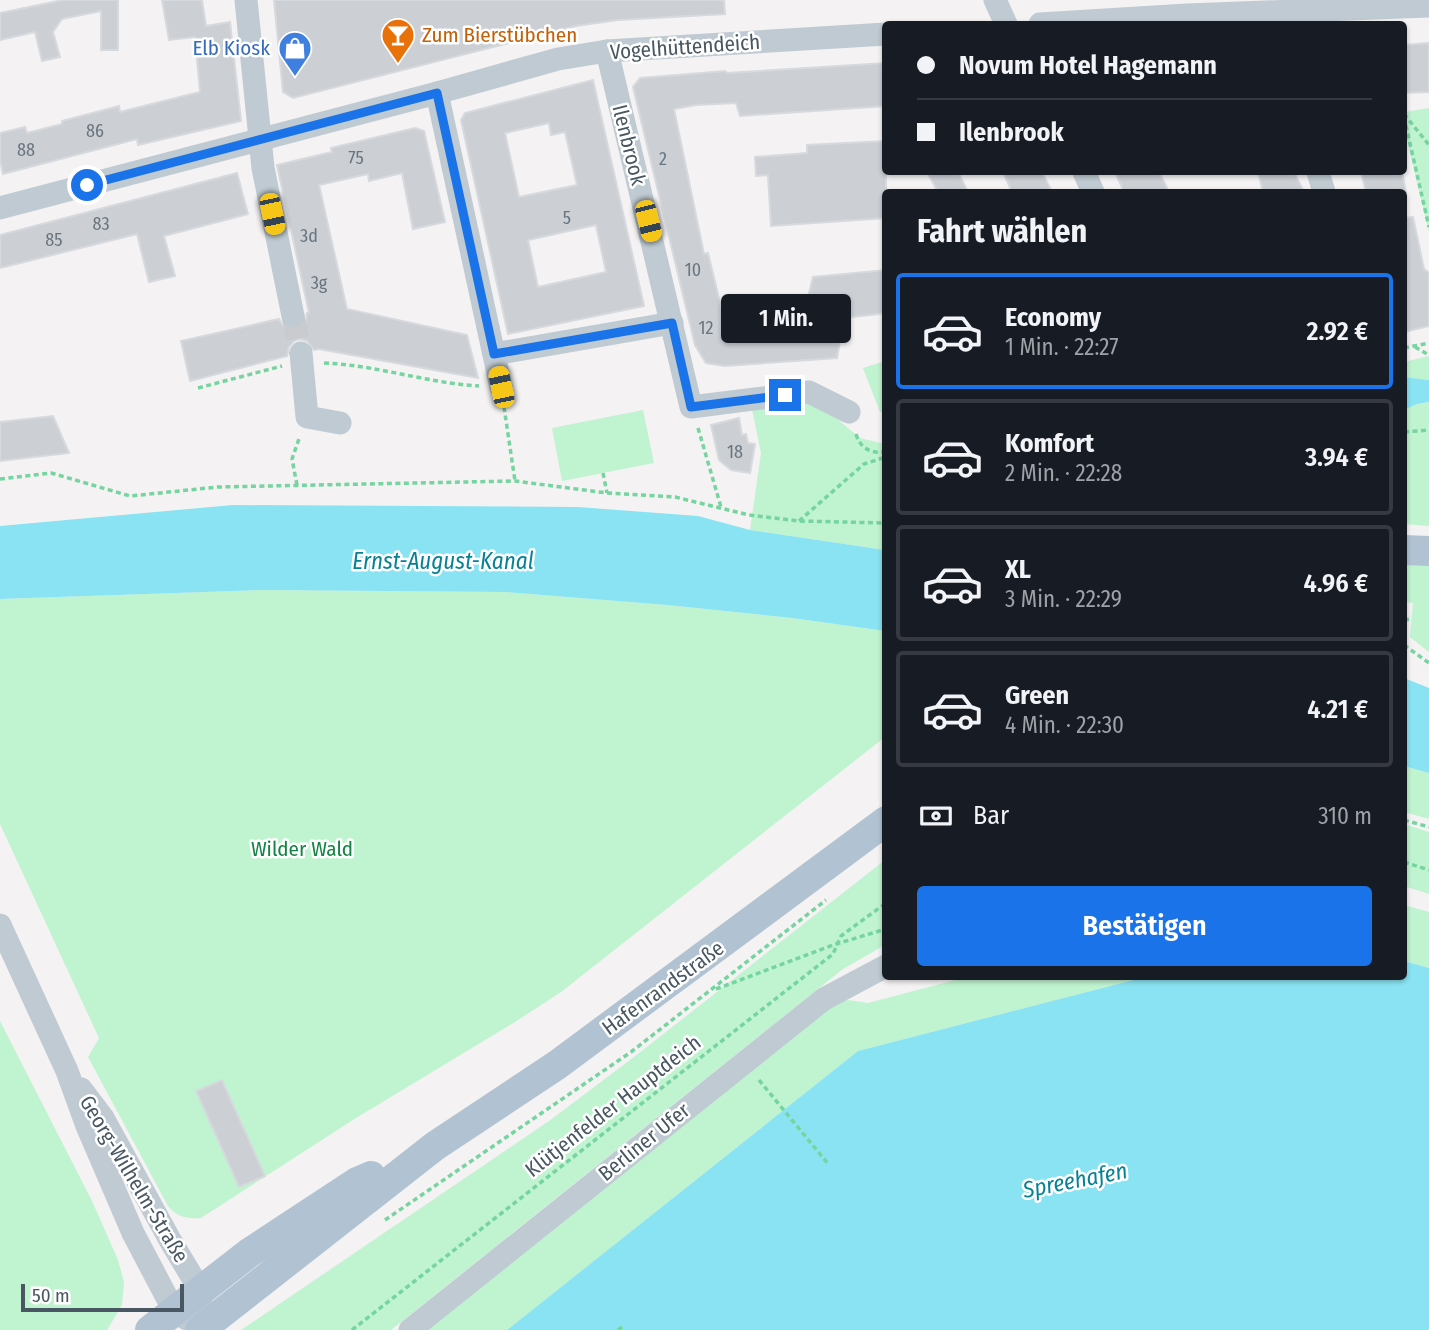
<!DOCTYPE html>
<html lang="de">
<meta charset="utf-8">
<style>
:root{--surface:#171b24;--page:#20242c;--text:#f1f3f6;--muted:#9ea1a6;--line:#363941;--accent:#1a73e8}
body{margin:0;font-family:"Fira Sans Condensed",sans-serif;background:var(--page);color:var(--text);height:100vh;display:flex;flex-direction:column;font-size:26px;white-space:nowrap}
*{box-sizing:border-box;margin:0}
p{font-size:23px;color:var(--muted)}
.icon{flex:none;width:38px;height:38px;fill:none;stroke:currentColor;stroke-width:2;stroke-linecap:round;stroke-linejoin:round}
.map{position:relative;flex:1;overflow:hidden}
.side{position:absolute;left:882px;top:189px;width:525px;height:791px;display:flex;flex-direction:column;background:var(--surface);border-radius:7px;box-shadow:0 2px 5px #0004}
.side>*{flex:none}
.guide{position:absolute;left:882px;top:21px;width:525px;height:154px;border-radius:7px;box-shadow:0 2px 5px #0004;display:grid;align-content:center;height:154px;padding:0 35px;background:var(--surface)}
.scale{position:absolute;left:21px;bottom:18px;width:163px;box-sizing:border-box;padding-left:7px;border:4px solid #485761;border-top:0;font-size:19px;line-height:24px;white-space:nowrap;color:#485761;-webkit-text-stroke:5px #fff;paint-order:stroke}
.end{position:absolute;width:32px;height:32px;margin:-16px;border:9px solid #1a73e8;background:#fff;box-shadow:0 0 0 4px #fff}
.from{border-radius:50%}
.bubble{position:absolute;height:49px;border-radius:7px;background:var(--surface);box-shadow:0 2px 5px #0004;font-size:23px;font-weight:600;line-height:49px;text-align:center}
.car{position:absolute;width:21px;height:42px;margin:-21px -10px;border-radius:9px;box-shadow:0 0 5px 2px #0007;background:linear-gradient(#f5c518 24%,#345 0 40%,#f5c518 0 76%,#345 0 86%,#f5c518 0)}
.guide b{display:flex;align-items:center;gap:24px;height:66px;font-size:26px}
.guide b+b{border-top:2px solid var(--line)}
.guide i{width:18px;height:18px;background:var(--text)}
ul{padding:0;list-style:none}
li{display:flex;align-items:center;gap:21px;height:116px;margin:0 14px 10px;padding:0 21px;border:4px solid var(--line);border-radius:7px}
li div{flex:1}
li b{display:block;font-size:26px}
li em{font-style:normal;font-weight:600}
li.on{border-color:var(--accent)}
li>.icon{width:63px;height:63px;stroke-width:1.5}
h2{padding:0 35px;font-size:32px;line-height:84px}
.pay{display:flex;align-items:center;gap:18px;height:77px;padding:0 35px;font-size:26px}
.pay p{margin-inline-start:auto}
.button{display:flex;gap:14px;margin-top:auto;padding:14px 35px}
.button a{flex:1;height:80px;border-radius:7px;background:var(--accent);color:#fff;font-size:28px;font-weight:600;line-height:80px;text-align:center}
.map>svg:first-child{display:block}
.green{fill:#c0f3d0}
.water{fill:#8ae3f2}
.building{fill:#ccd0d5;stroke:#d6d9de;stroke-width:2;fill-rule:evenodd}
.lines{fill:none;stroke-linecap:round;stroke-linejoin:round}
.minor-tunnel{stroke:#c9cbce;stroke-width:23;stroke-dasharray:23 11;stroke-linecap:butt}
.path{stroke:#75d49f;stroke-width:3.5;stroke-dasharray:5 3.5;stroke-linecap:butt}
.minor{stroke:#bfcad2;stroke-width:23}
.major{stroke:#b1c3d2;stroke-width:30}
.route{stroke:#1a73e8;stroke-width:9}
.labels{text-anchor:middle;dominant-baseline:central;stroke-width:5;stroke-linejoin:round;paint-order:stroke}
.number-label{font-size:18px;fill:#69757e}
.food-label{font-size:21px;fill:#c56008;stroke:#fff;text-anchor:start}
.street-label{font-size:21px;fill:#485761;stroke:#fff}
.shop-label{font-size:21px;fill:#366cbe;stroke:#fff;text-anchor:end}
.park-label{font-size:21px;fill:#128443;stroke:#fff}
.water-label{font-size:23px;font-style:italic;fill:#068297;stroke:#fff}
</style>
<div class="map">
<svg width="1429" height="1330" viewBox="0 0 1429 1330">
<rect width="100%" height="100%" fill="#f4f2f2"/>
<g class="green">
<polygon points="1429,108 1429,232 1404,128 1404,112"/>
<polygon points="1429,356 1429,380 1404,377 1404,362"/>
<polygon points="885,361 886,361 885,413 880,412 863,368"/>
<polygon points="804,384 842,423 860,438 885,444 885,550 750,530 761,453 748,390"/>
<polygon points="1429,402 1429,526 1404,524 1404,410 1417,404"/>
<polygon points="643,410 654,463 562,481 552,428"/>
<polygon points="1404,562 1429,565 1429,652 1410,637 1413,603 1404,602"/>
<path d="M260 590 506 592 667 605 792 618 885 631V737L561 992 515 1022 356 1118 201 1218C187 1219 177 1217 168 1206L88 1057 99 1038 0 824V599Z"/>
<polygon points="1404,766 1429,773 1429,819 1404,812"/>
<polygon points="1404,824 1429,832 1429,894 1404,886"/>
<polygon points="885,860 885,945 843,969 391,1330 241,1330 549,1121 634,1057"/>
<polygon points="1404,905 1429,912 1429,968 1404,961"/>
<polygon points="967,977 1145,977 858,1051 507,1330 424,1330 841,999 868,1003"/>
<polygon points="0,1021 92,1201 118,1260 124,1282 122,1305 107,1330 0,1330"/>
</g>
<g class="water">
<polygon points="1404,377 1429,380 1429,402 1417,404 1404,410"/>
<polygon points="233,505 578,507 698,516 750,530 885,550 885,631 792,618 667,605 506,592 260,590 0,599 0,526"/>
<polygon points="1404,678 1429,688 1429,773 1404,766"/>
<polygon points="1404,961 1429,968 1429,1330 507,1330 858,1051 1145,977 1404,976"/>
</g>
<g class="building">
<polygon points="63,0 118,0 118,50 101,50 101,11 62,19 53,32 60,57 42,61 35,32 0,40 0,13"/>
<polygon points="162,0 202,0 206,26 230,22 241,121 138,145 137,139 3,174 0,160 0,133 25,127 27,133 62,124 62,121 119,106 120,112 200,92 195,37 169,40"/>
<polygon points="274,0 724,0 725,14 618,20 576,26 293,98 283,92"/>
<polygon points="1429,43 1429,92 1404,93 1404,45"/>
<polygon points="886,63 886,106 740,116 736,103 696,105 674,109 704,254 708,253 723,315 738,322 803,317 813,277 886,270 886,313 844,318 837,358 725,366 706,363 695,345 633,87 640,78 725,71 727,73"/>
<path d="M593 80 644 306 508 334 461 120 465 113ZM549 123 551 135 565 132 577 185 519 197 505 133ZM596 225 606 272 538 287 528 240Z"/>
<polygon points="415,128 424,131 445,222 413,229 402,173 369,181 368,174 319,185 347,309 467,335 478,378 319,349 314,350 307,341 300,339 294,341 289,347 287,356 190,381 181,341 279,319 283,326 295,330 302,327 306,321 307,313 309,313 277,165 332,152 331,148"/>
<polygon points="886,141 886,218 771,226 768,175 756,176 755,157 807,153 807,145"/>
<polygon points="927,172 958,172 968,192 938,192"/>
<polygon points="1003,172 1042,172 1052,192 1012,192"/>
<polygon points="1115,172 1159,172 1169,192 1124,192"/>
<polygon points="1258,172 1294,172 1304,192 1263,192"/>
<polygon points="1361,172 1402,172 1406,192 1366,192"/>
<polygon points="237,173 248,214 164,236 175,276 149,282 137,234 0,268 0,235"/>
<polygon points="1413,217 1424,269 1429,273 1429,326 1404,332 1404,218"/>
<polygon points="53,416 69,453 0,461 0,422"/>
<polygon points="739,418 742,435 746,434 748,443 755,444 750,473 731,470 719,460 711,425"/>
<polygon points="222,1080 265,1176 239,1187 196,1091"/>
</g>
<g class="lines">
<polyline class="minor-tunnel" points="293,316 301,353"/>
<g class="path">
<polyline points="1404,114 1429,145"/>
<polyline points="1404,117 1429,227"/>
<polyline points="1415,347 1429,355"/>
<polyline points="1404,348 1429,343"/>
<path d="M324 363C376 365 427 383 479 386"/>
<polyline points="198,388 282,366"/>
<polyline points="504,407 515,481"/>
<polyline points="698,428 721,507"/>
<polyline points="1404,432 1429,430"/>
<path d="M856 434C860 448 871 454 886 452"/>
<polyline points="603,473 607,493"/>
<polyline points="0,479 51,473 130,496 218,487 515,481 607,493 675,497 749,515 799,521 886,523"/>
<polyline points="297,485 292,459 300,436"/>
<polyline points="799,521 864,464 886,457"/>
<polyline points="1404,620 1411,619"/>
<polyline points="1404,645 1429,663"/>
<polyline points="1404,820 1429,827"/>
<polyline points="1404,862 1429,870"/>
<polyline points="716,989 836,944 886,929"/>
<polyline points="759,1080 829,1165"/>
<polyline points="385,1220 631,1052 826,900"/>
<polyline points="352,1330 833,954 841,936 886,903"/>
<polyline points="618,1330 624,1325"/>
</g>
<g class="minor">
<polyline points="246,0 263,168 293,316"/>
<polyline points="995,0 1006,24"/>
<polyline points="1040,24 1187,15 1429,6"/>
<polyline points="607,51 691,407 809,392 849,412"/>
<polyline points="437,93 501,387"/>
<polyline points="1084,172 1093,192"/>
<polyline points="1318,172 1324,192"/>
<polyline points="0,208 437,93 558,59 607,51 886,34"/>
<polyline points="301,353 307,417 340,423"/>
<polyline points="494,354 672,323"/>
<polyline points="0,925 67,1071 87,1126 133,1233 174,1311 187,1319"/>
<polyline points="81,1089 103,1118 170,1240 200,1290 201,1305"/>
<polyline points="410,1330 824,999 886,966"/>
</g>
<g class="major">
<polyline points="1404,550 1429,551"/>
<polyline points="150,1330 249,1253 357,1182 371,1176"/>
<polyline points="200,1330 435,1146 557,1065 886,821"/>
</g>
</g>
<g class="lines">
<polyline class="route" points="87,185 437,93 494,354 672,323 691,407 785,395"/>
</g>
<defs>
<symbol id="bar-pin" viewBox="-11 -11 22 30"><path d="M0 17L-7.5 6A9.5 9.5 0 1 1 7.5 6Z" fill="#e8710a" stroke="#fff"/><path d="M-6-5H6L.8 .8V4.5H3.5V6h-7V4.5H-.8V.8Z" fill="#fff"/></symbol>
<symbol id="shop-pin" viewBox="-11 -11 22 30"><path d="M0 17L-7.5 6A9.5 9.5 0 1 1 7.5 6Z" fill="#3f7fe0" stroke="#fff"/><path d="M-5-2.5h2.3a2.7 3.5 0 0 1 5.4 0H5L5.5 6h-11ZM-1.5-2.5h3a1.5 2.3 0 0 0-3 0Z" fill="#fff"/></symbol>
</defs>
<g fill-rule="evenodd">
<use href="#bar-pin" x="379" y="16" width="38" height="52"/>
<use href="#shop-pin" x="276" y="29" width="38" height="52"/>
</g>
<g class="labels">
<g class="number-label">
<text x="95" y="131">86</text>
<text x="26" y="150">88</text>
<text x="356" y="158">75</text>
<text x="663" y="159">2</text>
<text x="567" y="218">5</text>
<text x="101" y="224">83</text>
<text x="309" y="236">3d</text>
<text x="54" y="240">85</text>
<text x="693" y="270">10</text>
<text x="319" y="283">3g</text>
<text x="706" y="328">12</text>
<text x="735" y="452">18</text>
</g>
<g class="food-label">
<text x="422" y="35">Zum Bierstübchen</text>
</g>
<g class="street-label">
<text transform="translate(685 47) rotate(-4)">Vogelhüttendeich</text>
<text transform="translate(629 145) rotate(76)">Ilenbrook</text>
<text transform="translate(663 988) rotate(-36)">Hafenrandstraße</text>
<text transform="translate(613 1106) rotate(-38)">Klütjenfelder Hauptdeich</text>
<text transform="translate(644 1142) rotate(-39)">Berliner Ufer</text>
<text transform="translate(134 1179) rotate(59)">Georg-Wilhelm-Straße</text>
</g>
<g class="shop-label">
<text x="270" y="48">Elb Kiosk</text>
</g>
<g class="park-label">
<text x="302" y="849">Wilder Wald</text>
</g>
<g class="water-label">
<text x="443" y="561">Ernst-August-Kanal</text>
<text transform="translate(1075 1180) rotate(-11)">Spreehafen</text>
</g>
</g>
</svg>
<div class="scale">50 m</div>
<i class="end from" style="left:87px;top:185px"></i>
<i class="end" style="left:785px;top:395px"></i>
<div class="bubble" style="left:721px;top:294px;width:130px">1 Min.</div>
<i class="car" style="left:272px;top:214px;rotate:168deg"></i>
<i class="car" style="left:648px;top:221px;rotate:166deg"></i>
<i class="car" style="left:501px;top:387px;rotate:348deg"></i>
<div class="guide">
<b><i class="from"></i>Novum Hotel Hagemann</b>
<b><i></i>Ilenbrook</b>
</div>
<section class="side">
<h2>Fahrt wählen</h2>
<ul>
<li class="on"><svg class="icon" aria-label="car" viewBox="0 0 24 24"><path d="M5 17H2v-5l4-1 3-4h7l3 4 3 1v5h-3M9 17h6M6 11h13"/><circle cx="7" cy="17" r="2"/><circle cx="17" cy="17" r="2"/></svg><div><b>Economy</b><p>1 Min. · 22:27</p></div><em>2.92 €</em></li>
<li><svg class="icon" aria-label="car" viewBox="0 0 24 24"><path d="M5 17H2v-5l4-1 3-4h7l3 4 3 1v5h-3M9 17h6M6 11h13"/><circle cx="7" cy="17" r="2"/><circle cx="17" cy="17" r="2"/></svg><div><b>Komfort</b><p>2 Min. · 22:28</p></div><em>3.94 €</em></li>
<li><svg class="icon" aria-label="car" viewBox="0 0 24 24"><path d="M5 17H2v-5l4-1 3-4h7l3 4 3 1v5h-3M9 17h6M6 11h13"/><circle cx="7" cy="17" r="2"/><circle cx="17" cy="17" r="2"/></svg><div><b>XL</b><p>3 Min. · 22:29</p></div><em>4.96 €</em></li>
<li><svg class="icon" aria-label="car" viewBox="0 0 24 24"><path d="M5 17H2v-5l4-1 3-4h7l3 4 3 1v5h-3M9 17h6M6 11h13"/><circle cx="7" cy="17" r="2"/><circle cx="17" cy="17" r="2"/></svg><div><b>Green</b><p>4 Min. · 22:30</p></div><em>4.21 €</em></li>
</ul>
<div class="pay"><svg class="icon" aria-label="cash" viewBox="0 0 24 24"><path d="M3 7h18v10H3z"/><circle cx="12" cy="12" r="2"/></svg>Bar<p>310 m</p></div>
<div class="button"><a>Bestätigen</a></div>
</section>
</div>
